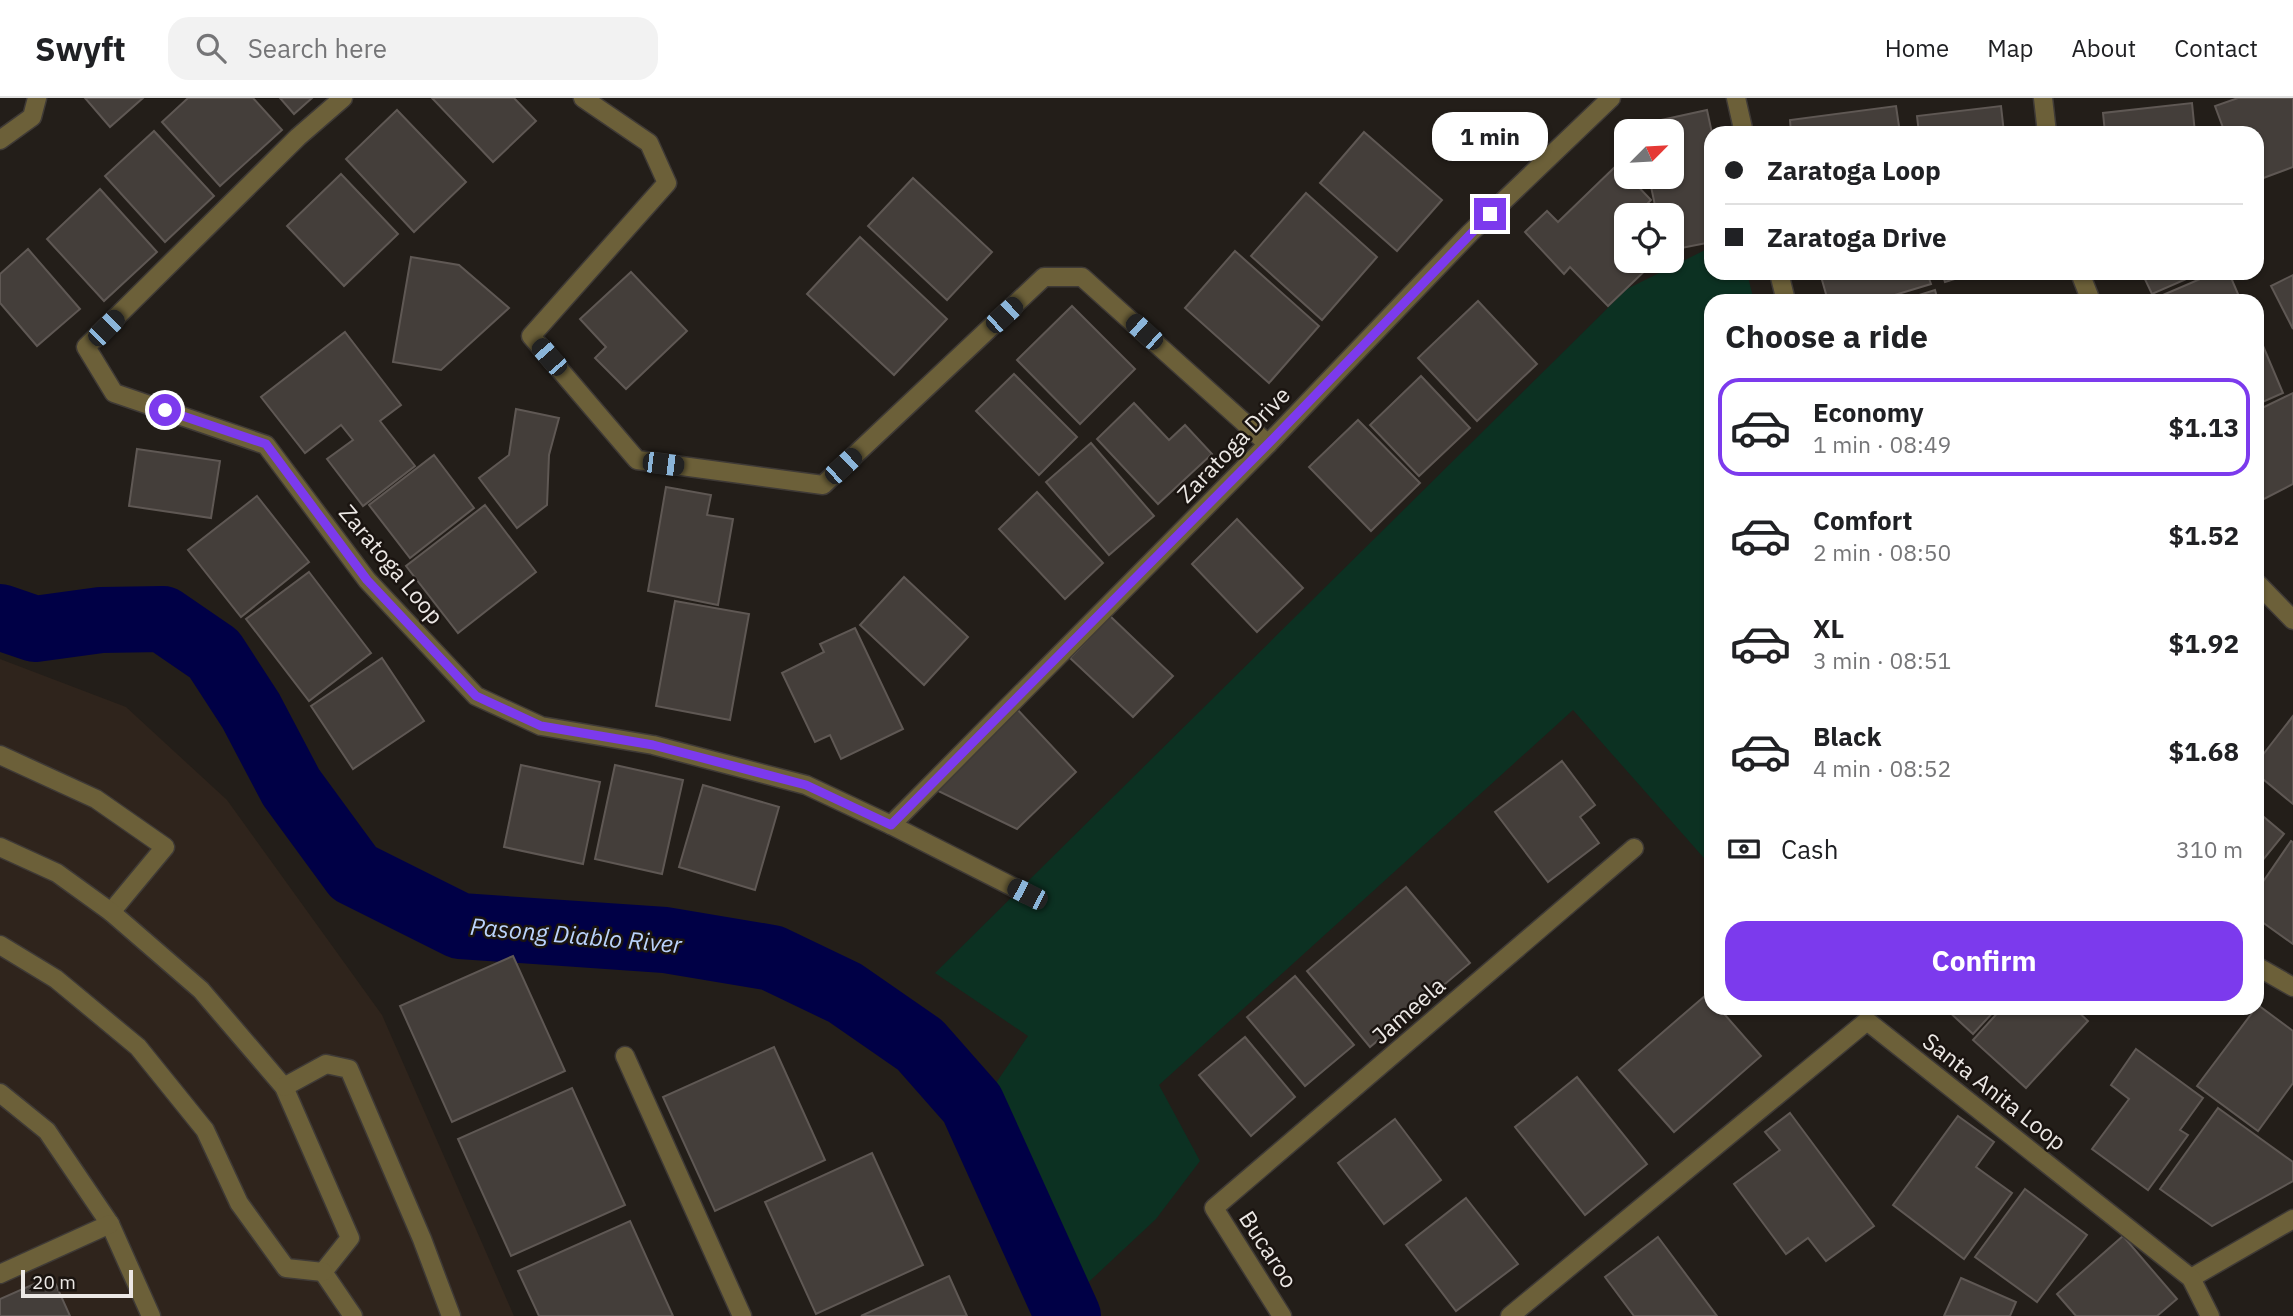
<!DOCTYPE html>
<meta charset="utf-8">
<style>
:root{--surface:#fff;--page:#f2f2f2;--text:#202124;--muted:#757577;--line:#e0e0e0;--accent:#7c3aed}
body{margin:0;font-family:"IBM Plex Sans",sans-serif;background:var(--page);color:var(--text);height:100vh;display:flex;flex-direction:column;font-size:26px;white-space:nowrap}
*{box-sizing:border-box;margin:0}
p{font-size:23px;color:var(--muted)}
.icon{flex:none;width:38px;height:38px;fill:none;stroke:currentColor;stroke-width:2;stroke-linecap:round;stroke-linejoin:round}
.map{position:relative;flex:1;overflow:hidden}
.details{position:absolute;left:1704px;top:196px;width:560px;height:721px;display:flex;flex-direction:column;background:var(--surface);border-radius:21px;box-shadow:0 2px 5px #0004}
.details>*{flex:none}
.top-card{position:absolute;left:1704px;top:28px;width:560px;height:154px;border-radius:21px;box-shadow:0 2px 5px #0004;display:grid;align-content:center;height:154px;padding:0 21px;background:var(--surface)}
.needle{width:46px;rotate:66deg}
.buttons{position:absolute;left:1614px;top:21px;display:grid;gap:14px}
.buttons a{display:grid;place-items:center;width:70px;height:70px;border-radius:14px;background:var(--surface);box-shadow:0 2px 5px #0004;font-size:35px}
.scale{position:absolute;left:21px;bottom:18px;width:112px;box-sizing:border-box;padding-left:7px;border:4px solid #ece8e5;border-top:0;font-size:19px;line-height:24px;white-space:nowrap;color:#ece8e5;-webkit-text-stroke:5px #1a1410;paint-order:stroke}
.end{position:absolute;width:32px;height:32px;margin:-16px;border:9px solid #7c3aed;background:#fff;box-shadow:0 0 0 4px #fff}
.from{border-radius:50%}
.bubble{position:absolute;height:49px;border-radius:21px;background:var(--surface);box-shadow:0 2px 5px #0004;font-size:23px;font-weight:700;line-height:49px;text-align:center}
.car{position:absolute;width:21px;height:42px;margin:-21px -10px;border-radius:9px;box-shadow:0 0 5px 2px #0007;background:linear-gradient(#222 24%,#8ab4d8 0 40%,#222 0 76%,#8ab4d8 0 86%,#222 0)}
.top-card b{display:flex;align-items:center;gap:24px;height:66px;font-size:26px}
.top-card b+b{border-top:2px solid var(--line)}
.top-card i{width:18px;height:18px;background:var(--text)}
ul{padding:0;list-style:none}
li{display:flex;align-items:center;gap:21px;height:98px;margin:0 14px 10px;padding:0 7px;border:4px solid transparent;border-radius:21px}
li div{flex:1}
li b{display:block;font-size:26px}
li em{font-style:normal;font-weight:700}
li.current{border-color:var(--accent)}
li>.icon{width:63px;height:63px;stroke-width:1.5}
h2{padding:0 21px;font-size:32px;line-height:84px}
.pay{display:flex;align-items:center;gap:18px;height:77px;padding:0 21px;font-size:26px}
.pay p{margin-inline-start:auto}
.button{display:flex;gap:14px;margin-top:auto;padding:14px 21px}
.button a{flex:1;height:80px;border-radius:21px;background:var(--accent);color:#fff;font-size:28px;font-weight:700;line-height:80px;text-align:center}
header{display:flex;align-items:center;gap:42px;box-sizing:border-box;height:98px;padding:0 35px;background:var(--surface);border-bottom:2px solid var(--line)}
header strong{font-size:33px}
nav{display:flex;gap:38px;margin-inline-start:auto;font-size:24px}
.search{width:490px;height:63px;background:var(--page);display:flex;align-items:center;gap:18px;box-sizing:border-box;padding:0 24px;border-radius:21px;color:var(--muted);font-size:26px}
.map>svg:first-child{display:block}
.built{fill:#2f241c}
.green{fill:#0c3122}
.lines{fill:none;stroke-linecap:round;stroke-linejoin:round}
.river{stroke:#000046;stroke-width:66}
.building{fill:#443e3a;stroke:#5f5854;stroke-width:2}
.minor-casing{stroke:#3f3a36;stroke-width:21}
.minor{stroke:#6c6039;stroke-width:18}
.route{stroke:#7c3aed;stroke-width:9}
.labels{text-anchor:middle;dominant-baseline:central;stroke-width:5;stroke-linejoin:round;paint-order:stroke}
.street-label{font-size:23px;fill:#ece8e5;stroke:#1a1410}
.water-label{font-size:24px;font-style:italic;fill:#bbd3fc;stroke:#1a1410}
</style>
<header>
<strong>Swyft</strong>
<div class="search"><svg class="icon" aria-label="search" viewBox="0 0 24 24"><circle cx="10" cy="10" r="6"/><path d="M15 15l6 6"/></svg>Search here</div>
<nav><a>Home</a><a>Map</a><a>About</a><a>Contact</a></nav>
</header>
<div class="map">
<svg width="2293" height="1218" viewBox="0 0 2293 1218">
<rect width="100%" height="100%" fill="#231e19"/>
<polygon class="built" points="0,561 126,609 227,702 382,917 514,1218 0,1218"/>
<polygon class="green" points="1711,149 1712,175 1747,175 1754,203 1712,203 1711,768 1573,612 1159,987 1200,1063 1156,1121 1078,1194 987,998 1028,938 935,875 1627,191"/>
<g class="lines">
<polyline class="river" points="0,519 35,531 101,522 163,521 214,556 251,613 291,689 354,775 460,828 665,842 772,860 845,895 920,947 972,1006 1068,1218"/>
</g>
<g class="building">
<polygon points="85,0 143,0 110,29"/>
<polygon points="188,0 253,0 282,32 220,88 162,24"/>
<polygon points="280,0 312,0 294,16"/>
<polygon points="432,0 514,0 536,23 493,64"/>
<polygon points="2238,0 2293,0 2293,69 2258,82 2258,35 2225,35 2215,8"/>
<polygon points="2192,5 2195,35 2105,35 2103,15"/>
<polygon points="1896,8 1900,35 1791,35 1790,22"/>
<polygon points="2001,8 2004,35 1919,35 1917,18"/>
<polygon points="397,12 466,84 414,134 346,61"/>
<polygon points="1707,12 1712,35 1712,144 1671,152 1671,117 1657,117 1649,79 1671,79 1671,33 1639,33 1638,27"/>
<polygon points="154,33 214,98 165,144 105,78"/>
<polygon points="1364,34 1442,102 1397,153 1320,85"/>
<polygon points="1618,66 1626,75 1626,79 1629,79 1651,102 1640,113 1645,117 1626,117 1626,163 1651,163 1653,165 1608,208 1570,169 1564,176 1525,134 1547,113 1558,124"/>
<polygon points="341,76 398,136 344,188 287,128"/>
<polygon points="913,80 992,154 947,202 868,128"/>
<polygon points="100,91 157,154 104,203 47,141"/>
<polygon points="1306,95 1377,159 1322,222 1251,158"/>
<polygon points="860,139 947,221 894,277 807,196"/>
<polygon points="28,151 80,211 37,248 0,205 0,176"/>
<polygon points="1235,153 1319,228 1269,285 1185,210"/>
<polygon points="411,159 459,167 509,210 441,272 393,264"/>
<polygon points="631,174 687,233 626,291 595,260 606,249 580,221"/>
<polygon points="1820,175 1927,175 1931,186 1875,203 1828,203"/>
<polygon points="1942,175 1974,175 1945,184"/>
<polygon points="2142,175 2200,175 2152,196"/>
<polygon points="2214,175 2229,175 2241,203 2149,203"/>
<polygon points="2293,177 2293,231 2271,188"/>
<polygon points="1935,192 1938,203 1900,203"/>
<polygon points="1478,203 1537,266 1477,323 1418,260"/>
<polygon points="1072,208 1135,271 1080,326 1017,262"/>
<polygon points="345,234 401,307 380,323 415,368 363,408 327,361 353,342 341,327 305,355 261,299"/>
<polygon points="2258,236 2283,295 2258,306"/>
<polygon points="1014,276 1077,339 1039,377 976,313"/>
<polygon points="1421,278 1470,330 1419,378 1370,327"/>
<polygon points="2293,295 2293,386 2258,404 2258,312"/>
<polygon points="1134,305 1169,342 1185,327 1212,356 1158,406 1097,341"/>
<polygon points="516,311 559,320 549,357 547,407 517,430 479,380 509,357"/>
<polygon points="1358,322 1420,385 1371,433 1309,369"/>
<polygon points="1091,345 1154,418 1109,457 1046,384"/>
<polygon points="137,351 220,363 211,420 129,408"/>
<polygon points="434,357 474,410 410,460 369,407"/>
<polygon points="666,389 711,397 707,417 733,421 718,507 648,493"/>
<polygon points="1037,394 1103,465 1065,501 999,431"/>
<polygon points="257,398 309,464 241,519 188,452"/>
<polygon points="485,407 536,474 458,535 406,468"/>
<polygon points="1237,421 1303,490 1257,534 1192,466"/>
<polygon points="309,474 371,555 309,603 246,521"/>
<polygon points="904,479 968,539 924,587 860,527"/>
<polygon points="675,503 749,516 730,622 656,608"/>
<polygon points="1110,518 1173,578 1133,619 1070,560"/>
<polygon points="855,530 903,631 841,661 830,637 815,644 782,575 824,554 820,546"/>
<polygon points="382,560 424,623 353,671 311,608"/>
<polygon points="1015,609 1076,674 1017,731 932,690"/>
<polygon points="2293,618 2293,706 2258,677 2258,663"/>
<polygon points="1562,663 1595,707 1580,719 1599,745 1548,784 1495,714"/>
<polygon points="521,667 600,684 583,766 504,749"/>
<polygon points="615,667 683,682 662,776 595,761"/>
<polygon points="703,687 779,709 755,792 679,769"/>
<polygon points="2258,714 2284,736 2258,768"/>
<polygon points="2291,743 2293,744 2293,846 2258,821 2258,791"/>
<polygon points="1406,789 1470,865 1370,949 1307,873"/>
<polygon points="513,858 565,973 452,1024 400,908"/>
<polygon points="1295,878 1354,947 1305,988 1247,919"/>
<polygon points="1707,896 1712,901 1712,910 1719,910 1761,958 1674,1034 1619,972"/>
<polygon points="2258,907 2293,933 2293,985 2258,1033 2197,988"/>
<polygon points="1945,910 1997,910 1973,936"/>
<polygon points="2002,910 2074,910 2088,923 2026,990 1973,942"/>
<polygon points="1245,939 1295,999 1251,1038 1199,977"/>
<polygon points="774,949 825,1062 715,1113 663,999"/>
<polygon points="2136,951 2203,1000 2180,1032 2188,1037 2148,1092 2092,1051 2129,1001 2111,987"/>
<polygon points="1577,979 1647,1066 1585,1117 1515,1029"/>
<polygon points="572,990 625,1107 511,1158 458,1041"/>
<polygon points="2218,1010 2293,1064 2293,1083 2212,1128 2160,1091"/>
<polygon points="1790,1015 1874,1128 1826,1163 1808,1140 1786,1156 1734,1086 1780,1052 1765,1034"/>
<polygon points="1958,1018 1994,1044 1976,1069 2012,1095 1964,1161 1893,1107"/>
<polygon points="1395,1021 1441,1082 1384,1126 1338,1065"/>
<polygon points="872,1055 923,1167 816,1216 765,1104"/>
<polygon points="2025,1091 2087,1137 2037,1204 1975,1159"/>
<polygon points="1466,1100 1518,1166 1456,1213 1406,1147"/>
<polygon points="630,1123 673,1218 539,1218 518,1173"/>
<polygon points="2123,1138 2177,1201 2157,1218 2076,1218 2057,1196"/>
<polygon points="1658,1139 1717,1218 1634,1218 1605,1179"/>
<polygon points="52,1178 70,1218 0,1218 0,1201"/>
<polygon points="949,1178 967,1218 861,1218"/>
<polygon points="1961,1180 2016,1204 2010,1218 1944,1218"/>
</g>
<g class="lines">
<defs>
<g id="minor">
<polyline points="343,0 298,39 86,249 114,295 266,347 367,482 476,598 541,628 653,647 806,687 891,727 1027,796"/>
<polyline points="583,0 649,45 667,85 531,238 637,362 823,387 1044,179 1082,179 1268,346"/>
<polyline points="1736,0 1744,35"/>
<polyline points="2043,0 2047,35"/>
<polyline points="0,42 32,19 37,0"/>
<polyline points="1779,175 1786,203"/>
<polyline points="2080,175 2091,203"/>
<polyline points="2258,486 2293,522"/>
<polyline points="0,657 96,701 165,749 111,814"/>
<polyline points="891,727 1268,346 1470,135 1611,0"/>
<polyline points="0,749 57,775 111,814 201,892 284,989 350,1140 323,1174 353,1218"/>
<polyline points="0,847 56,881 138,949 205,1032 239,1105 286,1170 323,1174"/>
<polyline points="2258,869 2293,889"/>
<polyline points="625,958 742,1218"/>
<polyline points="284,989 326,966 349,971 422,1141 451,1218"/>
<polyline points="0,995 47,1033 110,1126 151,1218"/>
<polyline points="0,1176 110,1126"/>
<polyline points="2191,1180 2293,1121"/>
<polyline points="1282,1218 1214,1110 1634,750"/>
<polyline points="1510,1218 1867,923 2191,1180 2210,1218"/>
</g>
</defs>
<use href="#minor" class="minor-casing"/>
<use href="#minor" class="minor"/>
</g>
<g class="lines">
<polyline class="route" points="165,312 266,346 367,482 476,598 541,628 653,647 806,687 891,727 1268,346 1490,116"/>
</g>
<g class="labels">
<g class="street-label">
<text transform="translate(1233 346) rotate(-46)">Zaratoga Drive</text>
<text transform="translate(392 466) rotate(50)">Zaratoga Loop</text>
<text transform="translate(1408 912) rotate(-41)">Jameela</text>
<text transform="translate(1995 993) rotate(38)">Santa Anita Loop</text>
<text transform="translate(1269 1151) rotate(57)">Bucaroo</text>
</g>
<g class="water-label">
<text transform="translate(576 837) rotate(5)">Pasong Diablo River</text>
</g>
</g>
</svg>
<div class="buttons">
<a><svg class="needle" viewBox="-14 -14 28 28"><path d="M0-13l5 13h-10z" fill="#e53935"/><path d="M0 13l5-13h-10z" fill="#757577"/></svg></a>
<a><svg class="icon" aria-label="locate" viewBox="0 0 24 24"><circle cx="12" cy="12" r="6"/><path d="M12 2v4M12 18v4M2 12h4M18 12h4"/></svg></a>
</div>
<div class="scale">20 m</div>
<i class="end from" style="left:165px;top:312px"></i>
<i class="end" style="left:1490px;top:116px"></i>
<div class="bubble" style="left:1432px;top:14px;width:116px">1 min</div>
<i class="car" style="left:1004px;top:217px;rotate:47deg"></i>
<i class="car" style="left:106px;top:230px;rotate:45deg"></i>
<i class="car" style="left:1144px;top:234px;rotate:312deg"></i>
<i class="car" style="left:549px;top:259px;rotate:319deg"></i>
<i class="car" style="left:663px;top:366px;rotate:97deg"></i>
<i class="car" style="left:843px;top:368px;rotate:47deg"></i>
<i class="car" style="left:1027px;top:796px;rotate:297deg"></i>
<div class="top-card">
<b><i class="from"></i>Zaratoga Loop</b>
<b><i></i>Zaratoga Drive</b>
</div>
<section class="details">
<h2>Choose a ride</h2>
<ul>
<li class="current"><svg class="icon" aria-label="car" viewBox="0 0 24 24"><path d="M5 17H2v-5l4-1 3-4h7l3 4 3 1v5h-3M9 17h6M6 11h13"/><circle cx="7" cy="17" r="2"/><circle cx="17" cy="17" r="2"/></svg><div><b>Economy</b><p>1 min · 08:49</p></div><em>$1.13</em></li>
<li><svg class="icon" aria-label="car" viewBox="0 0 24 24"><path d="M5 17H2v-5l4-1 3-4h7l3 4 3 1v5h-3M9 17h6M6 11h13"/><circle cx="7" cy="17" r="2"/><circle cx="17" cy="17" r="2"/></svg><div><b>Comfort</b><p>2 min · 08:50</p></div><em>$1.52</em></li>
<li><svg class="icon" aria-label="car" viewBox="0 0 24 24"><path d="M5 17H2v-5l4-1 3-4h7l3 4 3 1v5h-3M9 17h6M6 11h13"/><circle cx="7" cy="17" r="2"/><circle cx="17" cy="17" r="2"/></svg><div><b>XL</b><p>3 min · 08:51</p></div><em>$1.92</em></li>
<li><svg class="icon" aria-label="car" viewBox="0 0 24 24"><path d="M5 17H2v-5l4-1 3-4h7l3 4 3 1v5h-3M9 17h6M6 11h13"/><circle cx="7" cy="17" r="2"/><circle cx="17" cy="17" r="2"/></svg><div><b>Black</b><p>4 min · 08:52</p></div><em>$1.68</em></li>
</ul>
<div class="pay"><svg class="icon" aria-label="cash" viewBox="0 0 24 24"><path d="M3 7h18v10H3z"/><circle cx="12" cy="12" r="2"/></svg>Cash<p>310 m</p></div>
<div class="button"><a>Confirm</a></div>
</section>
</div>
